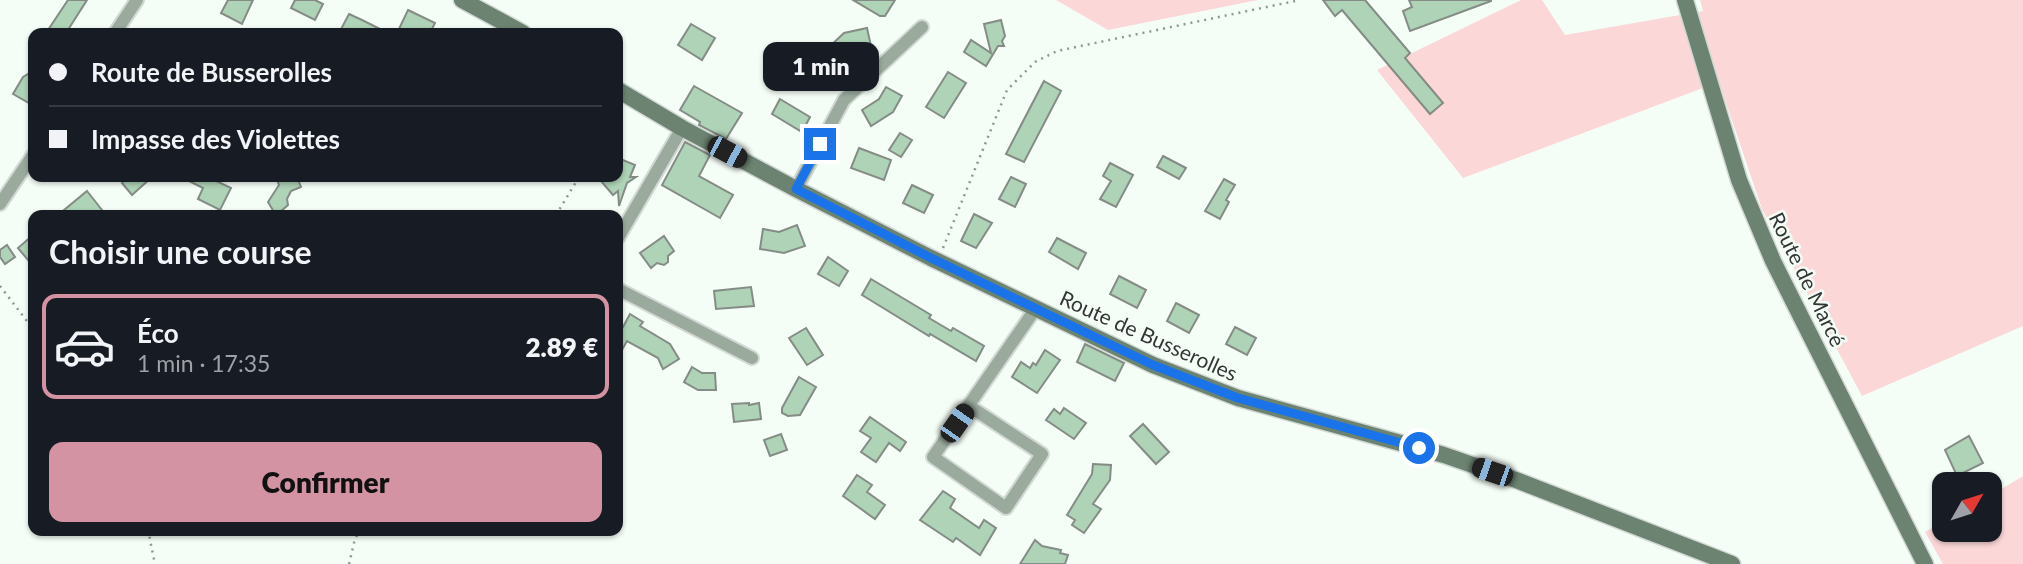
<!DOCTYPE html>
<html lang="fr">
<meta charset="utf-8">
<style>
:root{--surface:#171b24;--page:#242831;--text:#f1f3f6;--muted:#9ea1a6;--line:#363941;--accent:#d493a3}
body{margin:0;font-family:Lato,sans-serif;background:var(--page);color:var(--text);height:100vh;display:flex;flex-direction:column;font-size:26px;white-space:nowrap}
*{box-sizing:border-box;margin:0}
p{font-size:23px;color:var(--muted)}
.icon{flex:none;width:38px;height:38px;fill:none;stroke:currentColor;stroke-width:2;stroke-linecap:round;stroke-linejoin:round}
.map{position:relative;flex:1;overflow:hidden}
.sheet{position:absolute;left:28px;top:210px;width:595px;height:326px;display:flex;flex-direction:column;background:var(--surface);border-radius:14px;box-shadow:0 2px 5px #0004}
.sheet>*{flex:none}
.hud{position:absolute;left:28px;top:28px;width:595px;height:154px;border-radius:14px;box-shadow:0 2px 5px #0004;display:grid;align-content:center;height:154px;padding:0 21px;background:var(--surface)}
.needle{width:46px;rotate:51deg}
.fabs{position:absolute;left:1932px;top:472px;display:grid;gap:14px}
.fabs a{display:grid;place-items:center;width:70px;height:70px;border-radius:14px;background:var(--surface);box-shadow:0 2px 5px #0004;font-size:35px}
.end{position:absolute;width:32px;height:32px;margin:-16px;border:9px solid #1a73e8;background:#fff;box-shadow:0 0 0 4px #fff}
.from{border-radius:50%}
.bubble{position:absolute;height:49px;border-radius:14px;background:var(--surface);box-shadow:0 2px 5px #0004;font-size:23px;font-weight:800;line-height:49px;text-align:center}
.car{position:absolute;width:21px;height:42px;margin:-21px -10px;border-radius:9px;box-shadow:0 0 5px 2px #0007;background:linear-gradient(#222 24%,#8ab4d8 0 40%,#222 0 76%,#8ab4d8 0 86%,#222 0)}
.hud b{display:flex;align-items:center;gap:24px;height:66px;font-size:26px}
.hud b+b{border-top:2px solid var(--line)}
.hud i{width:18px;height:18px;background:var(--text)}
ul{padding:0;list-style:none}
li{display:flex;align-items:center;gap:21px;height:105px;margin:0 14px 10px;padding:0 7px;border:4px solid transparent;border-radius:14px}
li div{flex:1}
li b{display:block;font-size:26px}
li em{font-style:normal;font-weight:800}
li.on{border-color:var(--accent)}
li>.icon{width:63px;height:63px;stroke-width:1.5}
h2{padding:0 21px;font-size:32px;line-height:84px}
.action{display:flex;gap:14px;margin-top:auto;padding:14px 21px}
.action a{flex:1;height:80px;border-radius:14px;background:var(--accent);color:#111;font-size:28px;font-weight:800;line-height:80px;text-align:center}
.map>svg:first-child{display:block}
.green{fill:#fbd7d8}
.building{fill:#aed3b6;stroke:#858c86;stroke-width:2}
.lines{fill:none;stroke-linecap:round;stroke-linejoin:round}
.street-casing{stroke:#d2d9d4;stroke-width:16}
.secondary-casing{stroke:#d2d9d4;stroke-width:19}
.path{stroke:#929794;stroke-width:2.5;stroke-dasharray:2 5;stroke-linecap:butt}
.street{stroke:#9aaa9d;stroke-width:12}
.secondary{stroke:#6c8371;stroke-width:16}
.route{stroke:#1a73e8;stroke-width:9}
.labels{text-anchor:middle;dominant-baseline:central;stroke-width:5;stroke-linejoin:round;paint-order:stroke}
.street-label{font-size:21px;fill:#333634;stroke:#f5fdf7}
</style>
<div class="map">
<svg width="2023" height="564" viewBox="0 0 2023 564">
<rect width="100%" height="100%" fill="#f5fdf7"/>
<g class="green">
<polygon points="1056,0 1258,0 1108,30"/>
<polygon points="1521,0 1542,0 1565,35 1703,11 1700,0 2023,0 2023,326 1862,396 1762,209 1719,82 1463,178 1377,70"/>
<polygon points="2023,476 2023,564 1943,564 1925,532 1944,521 1944,530 1990,530 1990,496"/>
</g>
<g class="building">
<polygon points="68,0 87,0 66,33 46,33"/>
<polygon points="228,0 253,0 242,24 221,13"/>
<polygon points="295,0 315,0 323,4 315,20 291,8"/>
<polygon points="853,0 895,0 885,16 880,16"/>
<polygon points="1323,0 1365,0 1410,53 1405,58 1443,103 1430,114 1342,10 1335,16"/>
<polygon points="1409,0 1491,0 1491,1 1410,31 1403,11 1412,7"/>
<polygon points="408,10 435,23 430,33 397,33"/>
<polygon points="349,14 362,20 388,33 339,33"/>
<polygon points="1001,20 1005,36 1002,41 1004,46 998,46 986,66 964,52 971,40 991,53 984,24"/>
<polygon points="691,24 715,38 702,60 678,45"/>
<polygon points="867,28 871,46 856,50 842,62 829,47 844,33"/>
<polygon points="33,71 33,95 29,103 13,94 23,77"/>
<polygon points="948,72 966,83 944,118 926,107"/>
<polygon points="1044,81 1061,91 1024,162 1006,154"/>
<polygon points="694,86 742,113 726,139 699,125 700,122 680,110"/>
<polygon points="886,87 902,96 893,112 871,126 862,110 879,99"/>
<polygon points="780,99 810,117 802,132 772,114"/>
<polygon points="900,133 912,140 901,157 889,150"/>
<polygon points="685,142 710,155 699,176 733,195 720,218 662,185"/>
<polygon points="859,148 891,160 884,180 851,168"/>
<polygon points="1163,156 1186,168 1179,179 1157,167"/>
<polygon points="618,158 635,165 630,177 636,177 627,183 619,206 618,191 613,195 601,181 607,177 618,177"/>
<polygon points="1110,163 1133,175 1116,207 1100,199 1111,181 1103,176"/>
<polygon points="129,177 152,177 132,195 122,183"/>
<polygon points="181,177 208,177 231,188 220,210 198,199 203,188"/>
<polygon points="276,177 297,177 301,187 291,191 287,199 288,205 280,212 274,212 268,202 279,185"/>
<polygon points="1011,177 1026,184 1015,207 999,199"/>
<polygon points="1224,179 1235,185 1226,200 1229,202 1220,219 1205,211"/>
<polygon points="912,185 933,195 924,213 903,203"/>
<polygon points="87,191 102,210 96,215 58,215"/>
<polygon points="974,214 992,223 976,248 961,241"/>
<polygon points="797,225 805,246 784,253 760,249 763,229 779,232"/>
<polygon points="33,235 33,266 18,248"/>
<polygon points="664,236 674,251 668,256 668,262 664,265 657,263 651,268 640,253"/>
<polygon points="1057,238 1086,253 1078,269 1049,252"/>
<polygon points="7,245 15,257 5,264 0,257 0,250"/>
<polygon points="828,257 848,271 839,286 818,274"/>
<polygon points="1119,276 1146,290 1137,308 1110,294"/>
<polygon points="871,279 931,315 929,318 951,331 953,328 984,346 976,361 930,334 929,336 862,295"/>
<polygon points="751,287 754,306 716,309 714,291"/>
<polygon points="1176,303 1199,315 1189,333 1167,321"/>
<polygon points="630,314 643,322 640,326 670,344 679,359 663,369 658,358 627,341 618,357 618,324 623,327"/>
<polygon points="1235,327 1256,338 1247,355 1226,344"/>
<polygon points="806,328 823,355 807,365 789,338"/>
<polygon points="1085,344 1124,363 1115,381 1077,362"/>
<polygon points="1045,350 1060,360 1037,393 1012,377 1021,362 1030,368 1033,363 1036,365"/>
<polygon points="692,367 702,373 715,373 716,390 698,390 684,382"/>
<polygon points="799,377 816,387 800,415 788,416 782,413 782,408"/>
<polygon points="749,403 749,405 759,403 761,419 734,422 732,404"/>
<polygon points="1064,408 1086,423 1074,439 1046,420 1054,409 1060,414"/>
<polygon points="870,417 906,442 900,451 889,443 876,462 861,452 871,438 860,431"/>
<polygon points="1143,424 1169,452 1156,464 1130,436"/>
<polygon points="781,434 787,450 770,456 764,440"/>
<polygon points="1969,436 1983,463 1957,476 1945,450"/>
<polygon points="1093,464 1111,465 1110,480 1093,504 1101,509 1084,533 1072,525 1075,520 1067,515 1092,474"/>
<polygon points="857,475 872,485 867,492 885,505 875,519 843,496"/>
<polygon points="943,491 955,499 950,508 979,528 984,520 996,528 980,555 956,538 953,542 920,520"/>
<polygon points="1035,540 1042,546 1061,550 1060,553 1068,555 1065,564 1020,564"/>
</g>
<g class="lines">
<defs>
<g id="street">
<polyline points="115,33 137,0"/>
<polyline points="796,189 844,100 922,27"/>
<polyline points="0,204 33,155"/>
<polyline points="618,238 682,128"/>
<polyline points="618,289 752,358"/>
<polyline points="969,406 1042,454 1006,508 933,457 1036,308"/>
</g>
<g id="secondary">
<polyline points="462,0 523,33"/>
<polyline points="1685,0 1739,180 1773,261 1925,564"/>
<polyline points="618,90 682,128 796,189 931,258 1153,365 1238,398 1444,455 1516,480 1732,564"/>
</g>
</defs>
<use href="#street" class="street-casing"/>
<use href="#secondary" class="secondary-casing"/>
<g class="path">
<polyline points="556,215 579,177"/>
<polyline points="943,248 1007,90 1035,62 1057,51 1300,0"/>
<polyline points="0,286 33,329"/>
<polyline points="148,530 155,564"/>
<polyline points="349,564 355,539 360,530"/>
</g>
<use href="#street" class="street"/>
<use href="#secondary" class="secondary"/>
</g>
<g class="lines">
<polyline class="route" points="820,144 796,189 931,258 1153,365 1238,398 1419,448"/>
</g>
<g class="labels">
<g class="street-label">
<text transform="translate(1808 279) rotate(64)">Route de Marcé</text>
<text transform="translate(1149 335) rotate(24)">Route de Busserolles</text>
</g>
</g>
</svg>
<div class="fabs">
<a><svg class="needle" viewBox="-14 -14 28 28"><path d="M0-13l5 13h-10z" fill="#e53935"/><path d="M0 13l5-13h-10z" fill="#9ea1a6"/></svg></a>
</div>
<i class="end from" style="left:1419px;top:448px"></i>
<i class="end" style="left:820px;top:144px"></i>
<div class="bubble" style="left:763px;top:42px;width:116px">1 min</div>
<i class="car" style="left:727px;top:152px;rotate:118deg"></i>
<i class="car" style="left:957px;top:423px;rotate:35deg"></i>
<i class="car" style="left:1492px;top:472px;rotate:289deg"></i>
<div class="hud">
<b><i class="from"></i>Route de Busserolles</b>
<b><i></i>Impasse des Violettes</b>
</div>
<section class="sheet">
<h2>Choisir une course</h2>
<ul>
<li class="on"><svg class="icon" aria-label="car" viewBox="0 0 24 24"><path d="M5 17H2v-5l4-1 3-4h7l3 4 3 1v5h-3M9 17h6M6 11h13"/><circle cx="7" cy="17" r="2"/><circle cx="17" cy="17" r="2"/></svg><div><b>Éco</b><p>1 min · 17:35</p></div><em>2.89 €</em></li>
</ul>
<div class="action"><a>Confirmer</a></div>
</section>
</div>
